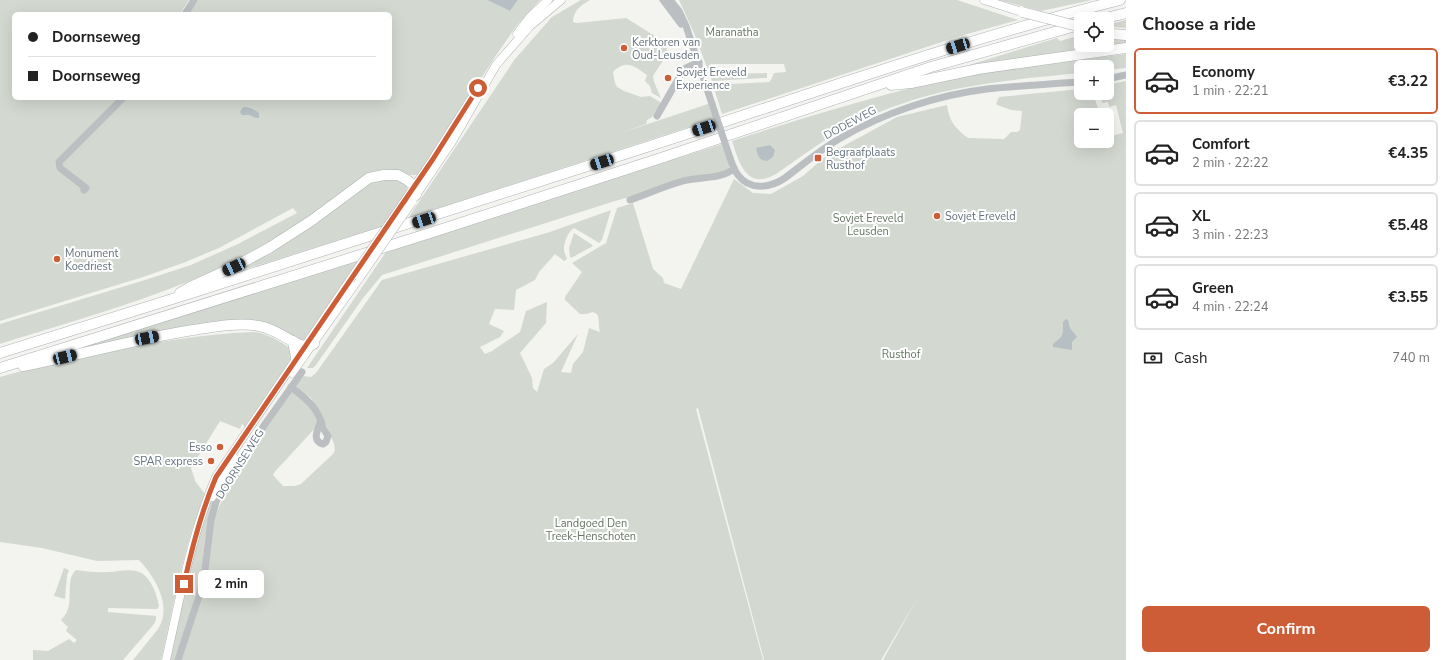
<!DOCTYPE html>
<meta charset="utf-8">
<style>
:root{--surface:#fff;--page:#f2f2f2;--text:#222;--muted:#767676;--line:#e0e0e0;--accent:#cd5d36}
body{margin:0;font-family:"Nunito Sans",sans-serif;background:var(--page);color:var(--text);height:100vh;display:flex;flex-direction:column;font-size:15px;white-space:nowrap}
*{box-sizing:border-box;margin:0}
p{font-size:13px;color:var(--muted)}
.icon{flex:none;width:22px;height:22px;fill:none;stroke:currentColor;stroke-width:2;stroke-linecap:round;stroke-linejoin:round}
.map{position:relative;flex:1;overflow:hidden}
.sheet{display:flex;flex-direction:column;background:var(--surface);width:320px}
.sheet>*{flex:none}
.guide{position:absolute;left:12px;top:12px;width:380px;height:88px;border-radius:6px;box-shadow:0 4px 16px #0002;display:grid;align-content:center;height:88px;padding:0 16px;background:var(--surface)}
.buttons{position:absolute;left:1074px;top:12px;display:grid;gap:8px}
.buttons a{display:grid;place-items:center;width:40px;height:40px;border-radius:6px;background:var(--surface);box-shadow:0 4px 16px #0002;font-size:20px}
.end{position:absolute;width:18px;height:18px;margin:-9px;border:5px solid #cd5d36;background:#fff;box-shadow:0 0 0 2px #fff}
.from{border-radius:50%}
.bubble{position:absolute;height:28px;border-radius:6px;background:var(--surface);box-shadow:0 4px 16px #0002;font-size:13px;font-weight:700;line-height:28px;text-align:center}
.car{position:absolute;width:12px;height:24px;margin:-12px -6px;border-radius:5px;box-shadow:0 0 3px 1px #0007;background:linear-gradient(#222 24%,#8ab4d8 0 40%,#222 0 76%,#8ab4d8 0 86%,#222 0)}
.guide b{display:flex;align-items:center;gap:14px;height:38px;font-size:15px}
.guide b+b{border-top:1px solid var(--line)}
.guide i{width:10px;height:10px;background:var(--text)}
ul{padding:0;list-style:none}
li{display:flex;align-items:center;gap:12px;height:66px;margin:0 8px 6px;padding:0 8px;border:2px solid var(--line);border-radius:6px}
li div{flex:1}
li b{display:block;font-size:15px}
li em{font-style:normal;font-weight:700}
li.on{border-color:var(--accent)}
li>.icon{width:36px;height:36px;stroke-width:1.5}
h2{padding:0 16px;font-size:18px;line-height:48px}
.pay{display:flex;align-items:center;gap:10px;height:44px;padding:0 16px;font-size:15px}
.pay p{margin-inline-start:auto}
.primary-button{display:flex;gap:8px;margin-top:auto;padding:8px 16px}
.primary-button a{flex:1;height:46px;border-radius:6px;background:var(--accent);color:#fff;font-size:16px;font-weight:700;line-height:46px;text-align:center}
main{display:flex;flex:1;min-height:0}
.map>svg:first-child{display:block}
.green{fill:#d3d8d0}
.water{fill:#b6bfc4}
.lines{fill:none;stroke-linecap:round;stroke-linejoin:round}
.major-casing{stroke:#afb3b6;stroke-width:9}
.highway-casing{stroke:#afb2b5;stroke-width:11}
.minor{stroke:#bbbfc2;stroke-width:7}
.major{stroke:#fff;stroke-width:8}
.highway{stroke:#fff;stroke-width:10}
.major-bridge-casing{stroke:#afb3b6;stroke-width:9;stroke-linecap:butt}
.highway-bridge-casing{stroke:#afb2b5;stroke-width:11;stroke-linecap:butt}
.minor-bridge{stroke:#bbbfc2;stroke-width:7}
.major-bridge{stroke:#fff;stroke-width:8}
.highway-bridge{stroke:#fff;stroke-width:10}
.route{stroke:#cd5d36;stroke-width:5}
.poi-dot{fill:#cd5d36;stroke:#fff;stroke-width:1.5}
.labels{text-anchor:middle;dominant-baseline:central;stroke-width:4;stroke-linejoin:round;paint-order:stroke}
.park-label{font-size:11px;fill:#677664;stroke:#fff}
.poi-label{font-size:11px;fill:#66737e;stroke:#fff;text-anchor:start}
.street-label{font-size:11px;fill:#66737e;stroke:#fff}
</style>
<main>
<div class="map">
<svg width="1126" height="660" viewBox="0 0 1126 660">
<rect width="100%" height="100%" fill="#f3f3f0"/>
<g class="green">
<path d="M0 0H189L180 14H14V98H390V14H189L198 0H487L510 11 518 0H540L517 25 497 54 420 174C408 177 406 173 395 171 387 169 379 170 372 172 333 199 295 229 253 251 174 294 85 317 0 344V324L145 280 191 265 238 244 297 213 293 208 219 248 183 263 143 277 0 321Z"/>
<path d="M581 0H590C581 5 573 11 573 22L577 23 626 18 666 43 665 45 667 47 666 56 653 76 654 82 661 98 652 93 650 86 645 81 647 75C634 66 626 59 613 72L615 83 617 87 624 91 641 97 650 96 660 102 661 104 652 117 647 120 646 124 618 134 708 104 714 119 408 218 515 59 552 17Z"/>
<polygon points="679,0 957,0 1018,20 960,36 722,114 713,85 769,82 771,80 774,73 786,72 784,64 710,64 712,67 728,74 767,73 767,78 763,78 712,81 694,33"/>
<polygon points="999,0 1092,0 1041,11"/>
<polygon points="1126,20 1126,28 1116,27 1107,25"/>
<polygon points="1081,35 1081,45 1107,45 1107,38 1126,40 1126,43 1011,61 946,72 1057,38 1060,41"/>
<path d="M1126 54V68L1107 70V67H1081V73C999 81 927 86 852 125 825 138 801 157 776 174 747 191 739 163 732 141 800 119 867 98 937 82 999 68 1063 62 1126 54Z"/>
<path d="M1126 81V660H883L917 599 881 660H764L698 408 696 409 763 660H180L191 630 214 518 236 469 293 390 307 403 318 418 316 427 283 463 276 470 273 475 283 486H295L301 484 333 454 335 450 334 444 327 427 311 398 295 386 303 376 311 377 316 373 382 280 550 232 611 210 602 240 599 243 596 241 574 228C568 232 564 242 564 249 564 253 566 255 567 259L564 261 555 254 539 272 535 280 516 290 514 310 495 309 489 324 504 331 500 337 480 347 485 354 492 351 520 332 526 311 547 302 546 323 520 353 532 378 533 388 537 392 544 369 553 363 578 334 561 372 571 373 573 364 583 352 589 328 600 332C598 325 600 320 597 314L593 312 586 314H580L565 300V297L582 272 572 263 606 243 617 208 633 203 653 269 663 278 664 283 681 289 734 179 753 193 771 194 803 176 827 155 897 117 947 105C949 122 956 129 968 138L1004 139 1011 132H1017L1020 130 1022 111 1011 110 997 105 996 104 999 97 1081 89V93H1093L1100 115H1081V141H1107V137L1123 133 1116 105 1109 107 1108 102 1102 103 1101 93H1107V85Z"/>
<polygon points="722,144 730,166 727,171 615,201 382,275 363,298 316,365 313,368 307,368 386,252"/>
<path d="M372 180C381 180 411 176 407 192L384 226 217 278Z"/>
<polygon points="574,233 591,244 593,246 571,258 570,257 569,248"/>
<polygon points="361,260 303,344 271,327 160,332 66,351"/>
<path d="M255 332C271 335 283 343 297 353L245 427 242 424 240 429 220 421 191 468 195 480V481L205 494C183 547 174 605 161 660H133L158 629C173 606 155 577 139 560L97 561 42 548 0 542V377C31 368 63 361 95 354 148 343 200 334 255 332Z"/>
<polygon points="220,480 205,538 202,569 195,597 177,660 168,660 192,559 207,509"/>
<polygon points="64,568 69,570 67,575 65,599 54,596"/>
<path d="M76 570C86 571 96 573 107 572 117 572 127 569 136 571 150 574 157 594 159 606L157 609 108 608V612L156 616V620L154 624 123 660H33V650L48 651 69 639 74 643 77 640 66 631 68 627 61 620C65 616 68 611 69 605 71 594 67 578 76 570Z"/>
</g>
<g class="water">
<polygon points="487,0 518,0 510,11"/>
<path d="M243 107C249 107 254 109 259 113V118H256L249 115H242L240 112Z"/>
<path d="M770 145 775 150 773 157 767 161C758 160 758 156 756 148Z"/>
<path d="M1066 319 1068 320 1070 328 1077 337 1072 342V350L1053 347V344C1064 336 1063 335 1063 322Z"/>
</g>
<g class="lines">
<defs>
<g id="major">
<polyline points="984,0 1022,12"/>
<polyline points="517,34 530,17 548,0"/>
<polyline points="414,198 453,140 496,65 530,26 561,0"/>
<polyline points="402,205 433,159 471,99"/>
<polyline points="292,373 360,277"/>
<polyline points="212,497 234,458"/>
<path d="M166 660C180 598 191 535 216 477L350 280"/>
</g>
<g id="highway">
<polyline points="1102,19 1126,13"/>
<polyline points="1107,32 1113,34 1126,35"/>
<polyline points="891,85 911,83 978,69 1126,48"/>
<polyline points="180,293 190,287 234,267 269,248 311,221 369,178 384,175 398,175 407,180 415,186 416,195"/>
<polyline points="293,341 296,357"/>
<path d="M0 353C218 285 435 216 653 145 808 95 962 40 1120 0"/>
<path d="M23 366C80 355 136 339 193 330 213 327 239 322 259 326 276 329 287 340 303 346L314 344"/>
<polyline points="0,368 430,233 664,157 931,67 1079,25"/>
</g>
</defs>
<use href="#major" class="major-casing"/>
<use href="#highway" class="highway-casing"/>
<g class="minor">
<polyline points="663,0 681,24"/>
<polyline points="670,0 679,11 686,26 712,104"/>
<polyline points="185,14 194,0"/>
<polyline points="1107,79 1126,75"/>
<polyline points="657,116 684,69 699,62"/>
<path d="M730 158C732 163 734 170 738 175 750 191 770 188 785 178 802 165 820 150 839 139 883 113 937 95 987 89 1018 86 1050 84 1081 82"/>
<polyline points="84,190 86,188 60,168 59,162 123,98"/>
<path d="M630 200C647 194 665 186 683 181 701 176 719 180 734 169"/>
<path d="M291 387C304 397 315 405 321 421 318 429 311 441 323 444L326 442 328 436 323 428 321 421"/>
<polyline points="178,660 199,596 205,569 211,520 216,502 223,488 265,424 302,372"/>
</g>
<use href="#major" class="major"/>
<use href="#highway" class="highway"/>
<defs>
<g id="major-bridge">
<polyline points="360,277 412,202"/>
<polyline points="350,280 402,205"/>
</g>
<polyline id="highway-bridge" points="1022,12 1081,27"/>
</defs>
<use href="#major-bridge" class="major-bridge-casing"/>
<use href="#highway-bridge" class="highway-bridge-casing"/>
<polyline class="minor-bridge" points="712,104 730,158"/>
<use href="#major-bridge" class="major-bridge"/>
<use href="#highway-bridge" class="highway-bridge"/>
</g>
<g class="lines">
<path class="route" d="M184 584C192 547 201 512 216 477L433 159 478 88"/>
</g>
<g class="poi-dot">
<circle cx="624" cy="48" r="4"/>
<circle cx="668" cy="78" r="4"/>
<rect x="814" y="154" width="8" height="8" rx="2"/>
<circle cx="937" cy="216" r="4"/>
<circle cx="57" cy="259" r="4"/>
<circle cx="220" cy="447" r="4"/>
<circle cx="211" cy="461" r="4"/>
</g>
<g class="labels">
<g class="park-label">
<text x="732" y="32">Maranatha</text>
<text x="868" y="218">Sovjet Ereveld<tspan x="868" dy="13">Leusden</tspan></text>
<text x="901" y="354">Rusthof</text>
<text x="591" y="523">Landgoed Den<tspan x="591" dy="13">Treek-Henschoten</tspan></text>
</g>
<g class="poi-label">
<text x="632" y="42">Kerktoren van<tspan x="632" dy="13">Oud-Leusden</tspan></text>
<text x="676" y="72">Sovjet Ereveld<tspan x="676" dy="13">Experience</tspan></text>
<text x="826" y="152">Begraafplaats<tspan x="826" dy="13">Rusthof</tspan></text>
<text x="945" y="216">Sovjet Ereveld</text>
<text x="65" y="253">Monument<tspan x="65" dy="13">Koedriest</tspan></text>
<text x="212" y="447" text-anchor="end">Esso</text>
<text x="203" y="461" text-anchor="end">SPAR express</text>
</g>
<g class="street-label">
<text transform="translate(850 123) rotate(-28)">DODEWEG</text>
<text transform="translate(240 464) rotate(-58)">DOORNSEWEG</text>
</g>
</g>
</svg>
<div class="buttons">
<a><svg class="icon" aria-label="locate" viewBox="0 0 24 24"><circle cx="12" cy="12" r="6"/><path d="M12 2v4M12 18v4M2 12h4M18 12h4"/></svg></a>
<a>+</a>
<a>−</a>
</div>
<i class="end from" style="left:478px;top:88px"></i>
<i class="end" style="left:184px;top:584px"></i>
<div class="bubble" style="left:198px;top:570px;width:66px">2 min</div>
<i class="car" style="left:958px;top:46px;rotate:253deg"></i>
<i class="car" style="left:704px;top:128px;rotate:252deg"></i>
<i class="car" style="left:602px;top:162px;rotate:252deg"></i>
<i class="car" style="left:424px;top:220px;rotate:252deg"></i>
<i class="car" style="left:234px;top:267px;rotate:245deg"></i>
<i class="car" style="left:147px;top:338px;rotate:79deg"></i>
<i class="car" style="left:65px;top:357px;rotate:76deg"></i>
<div class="guide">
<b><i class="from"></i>Doornseweg</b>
<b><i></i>Doornseweg</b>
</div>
</div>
<section class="sheet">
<h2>Choose a ride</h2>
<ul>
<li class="on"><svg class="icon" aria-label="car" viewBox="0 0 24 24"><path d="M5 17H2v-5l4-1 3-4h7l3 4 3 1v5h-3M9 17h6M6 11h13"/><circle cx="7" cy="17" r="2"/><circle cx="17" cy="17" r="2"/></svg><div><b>Economy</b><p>1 min · 22:21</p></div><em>€3.22</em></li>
<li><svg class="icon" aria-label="car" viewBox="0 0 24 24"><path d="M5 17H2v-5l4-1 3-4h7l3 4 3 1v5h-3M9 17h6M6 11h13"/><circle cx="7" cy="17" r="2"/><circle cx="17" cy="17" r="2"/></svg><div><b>Comfort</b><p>2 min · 22:22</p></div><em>€4.35</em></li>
<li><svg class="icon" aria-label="car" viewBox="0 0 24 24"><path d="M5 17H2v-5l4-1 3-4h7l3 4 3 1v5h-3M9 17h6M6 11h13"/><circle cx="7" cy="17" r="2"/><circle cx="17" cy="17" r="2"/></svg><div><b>XL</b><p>3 min · 22:23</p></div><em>€5.48</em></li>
<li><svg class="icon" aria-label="car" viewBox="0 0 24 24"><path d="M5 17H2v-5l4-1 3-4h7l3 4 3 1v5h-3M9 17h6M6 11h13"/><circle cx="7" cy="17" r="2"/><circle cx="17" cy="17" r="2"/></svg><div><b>Green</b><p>4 min · 22:24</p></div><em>€3.55</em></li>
</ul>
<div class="pay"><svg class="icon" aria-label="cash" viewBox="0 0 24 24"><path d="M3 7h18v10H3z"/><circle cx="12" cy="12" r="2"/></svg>Cash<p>740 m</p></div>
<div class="primary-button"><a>Confirm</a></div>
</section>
</main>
